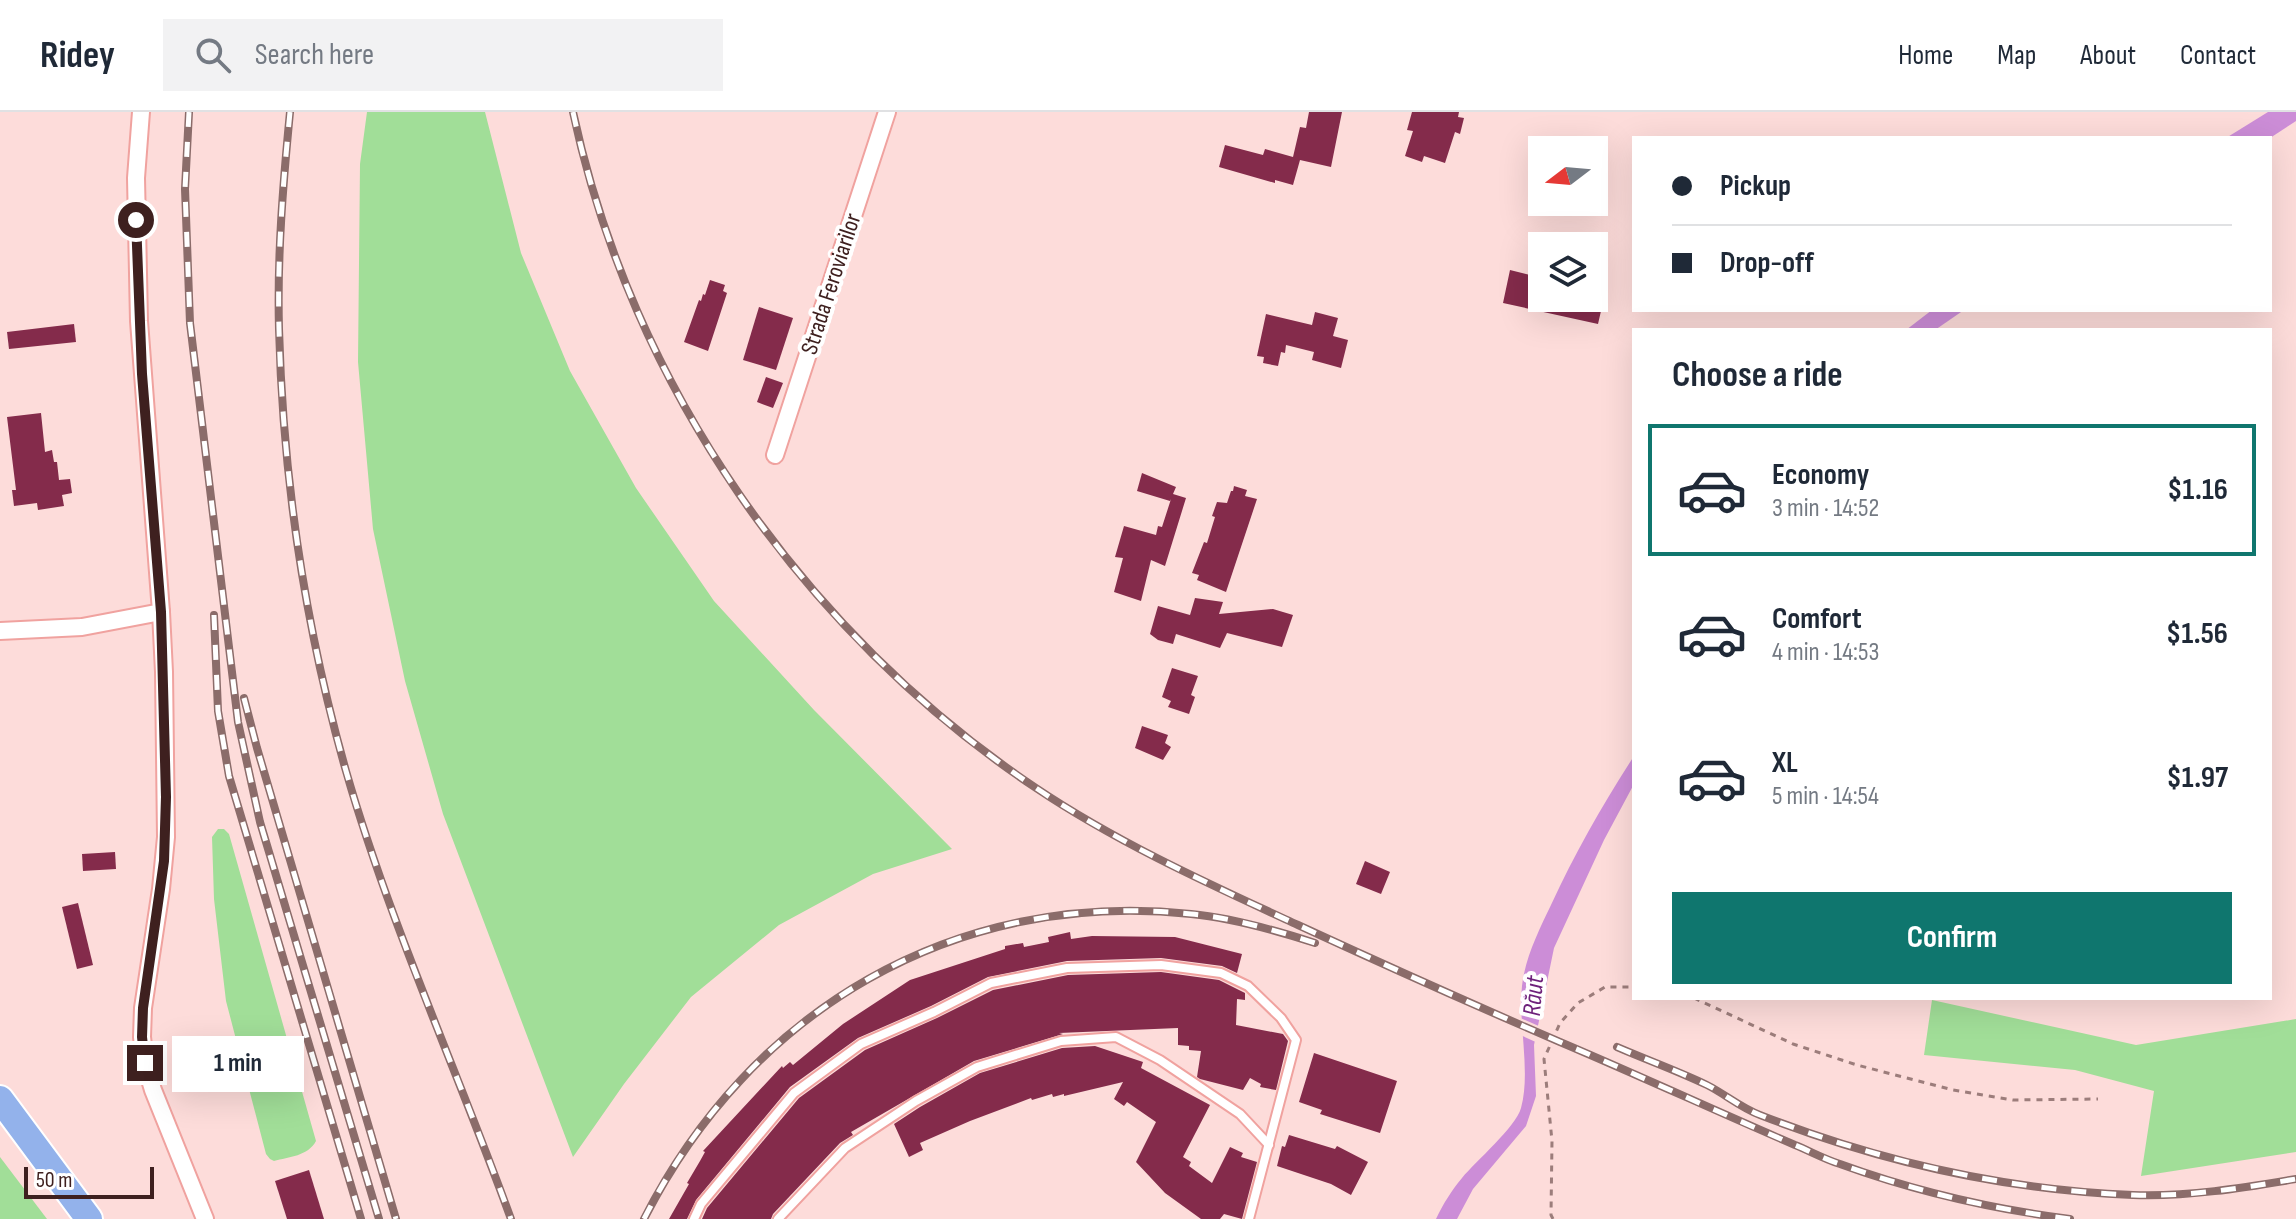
<!DOCTYPE html>
<meta charset="utf-8">
<style>
:root{--surface:#fff;--page:#f2f2f3;--text:#1f2937;--muted:#747a83;--line:#e0e1e3;--accent:#0f766e}
body{margin:0;font-family:"Sofia Sans Condensed",sans-serif;background:var(--page);color:var(--text);height:100vh;display:flex;flex-direction:column;font-size:30px;white-space:nowrap}
*{box-sizing:border-box;margin:0}
p{font-size:26px;color:var(--muted)}
.icon{flex:none;width:44px;height:44px;fill:none;stroke:currentColor;stroke-width:2;stroke-linecap:round;stroke-linejoin:round}
.map{position:relative;flex:1;overflow:hidden}
.drawer{position:absolute;left:1632px;top:216px;width:640px;height:672px;display:flex;flex-direction:column;background:var(--surface);border-radius:0px;box-shadow:0 8px 32px #0002}
.drawer>*{flex:none}
.banner{position:absolute;left:1632px;top:24px;width:640px;height:176px;border-radius:0px;box-shadow:0 8px 32px #0002;display:grid;align-content:center;height:176px;padding:0 40px;background:var(--surface)}
.needle{width:52px;rotate:254deg}
.buttons{position:absolute;left:1528px;top:24px;display:grid;gap:16px}
.buttons a{display:grid;place-items:center;width:80px;height:80px;border-radius:0px;background:var(--surface);box-shadow:0 8px 32px #0002;font-size:40px}
.scale{position:absolute;left:24px;bottom:20px;width:130px;box-sizing:border-box;padding-left:8px;border:4px solid #3e201f;border-top:0;font-size:22px;line-height:28px;white-space:nowrap;color:#3e201f;-webkit-text-stroke:6px #fff;paint-order:stroke}
.end{position:absolute;width:36px;height:36px;margin:-18px;border:10px solid #3e201f;background:#fff;box-shadow:0 0 0 4px #fff}
.from{border-radius:50%}
.bubble{position:absolute;height:56px;border-radius:0px;background:var(--surface);box-shadow:0 8px 32px #0002;font-size:26px;font-weight:700;line-height:56px;text-align:center}
.banner b{display:flex;align-items:center;gap:28px;height:76px;font-size:30px}
.banner b+b{border-top:2px solid var(--line)}
.banner i{width:20px;height:20px;background:var(--text)}
ul{padding:0;list-style:none}
li{display:flex;align-items:center;gap:24px;height:132px;margin:0 16px 12px;padding:0 24px;border:4px solid transparent;border-radius:0px}
li div{flex:1}
li b{display:block;font-size:30px}
li em{font-style:normal;font-weight:700}
li.current{border-color:var(--accent)}
li>.icon{width:72px;height:72px;stroke-width:1.5}
h2{padding:0 40px;font-size:36px;line-height:96px}
.primary-button{display:flex;gap:16px;margin-top:auto;padding:16px 40px}
.primary-button a{flex:1;height:92px;border-radius:0px;background:var(--accent);color:#fff;font-size:32px;font-weight:700;line-height:92px;text-align:center}
header{display:flex;align-items:center;gap:48px;box-sizing:border-box;height:112px;padding:0 40px;background:var(--surface);border-bottom:2px solid var(--line)}
header strong{font-size:38px}
nav{display:flex;gap:44px;margin-inline-start:auto;font-size:28px}
.search{width:560px;height:72px;background:var(--page);display:flex;align-items:center;gap:20px;box-sizing:border-box;padding:0 28px;border-radius:0px;color:var(--muted);font-size:30px}
.map>svg:first-child{display:block}
.green{fill:#a1de98}
.water{fill:#cc8dd7}
.pier{fill:#fddcda}
.building{fill:#842b4b}
.lines{fill:none;stroke-linecap:round;stroke-linejoin:round}
.service-casing{stroke:#f0a29f;stroke-width:12}
.minor-casing{stroke:#f0a29f;stroke-width:20}
.trunk-casing{stroke:#fff;stroke-width:30}
.path{stroke:#9c7d7b;stroke-width:3;stroke-dasharray:6 6;stroke-linecap:butt}
.service{stroke:#fff;stroke-width:8}
.minor{stroke:#fff;stroke-width:16}
.trunk{stroke:#93b2eb;stroke-width:26}
.rail-casing{stroke:#8b6c6a;stroke-width:8}
.rail{stroke:#fff;stroke-width:5;stroke-dasharray:15;stroke-linecap:butt}
.route{stroke:#3e201f;stroke-width:10}
.labels{text-anchor:middle;dominant-baseline:central;stroke-width:8;stroke-linejoin:round;paint-order:stroke}
.street-label{font-size:24px;fill:#3e201f;stroke:#fff}
.water-label{font-size:26px;font-style:italic;fill:#6e227b;stroke:#fff}
</style>
<header>
<strong>Ridey</strong>
<div class="search"><svg class="icon" aria-label="search" viewBox="0 0 24 24"><circle cx="10" cy="10" r="6"/><path d="M15 15l6 6"/></svg>Search here</div>
<nav><a>Home</a><a>Map</a><a>About</a><a>Contact</a></nav>
</header>
<div class="map">
<svg width="2296" height="1107" viewBox="0 0 2296 1107">
<rect width="100%" height="100%" fill="#fddcda"/>
<g class="green">
<polygon points="367,0 485,0 521,141 570,259 636,376 714,489 814,598 952,737 873,762 779,813 691,885 624,972 573,1045 443,702 405,569 373,417 358,250 360,52"/>
<path d="M218 717H224L229 722 316 1029C308 1044 289 1045 274 1049L270 1047 266 1042 226 889 214 787 212 725Z"/>
<polygon points="1932,888 2136,933 2296,907 2296,1040 2141,1064 2154,979 2075,958 1924,943"/>
<polygon points="0,1045 47,1107 0,1107"/>
</g>
<g class="water">
<polygon points="2268,0 2296,0 2296,9 2270,26 2226,26"/>
<polygon points="1932,198 1964,198 1935,218 1906,218"/>
<path d="M1634 644V672L1604 728 1554 836 1534 933 1536 984 1526 1014 1473 1077 1457 1107H1436C1443 1092 1452 1078 1462 1066 1476 1049 1516 1015 1521 996 1531 960 1518 912 1522 874 1525 846 1539 818 1551 793 1575 741 1603 692 1634 644Z"/>
</g>
<polygon class="pier" points="1518,905 1541,915 1538,931 1518,922"/>
<g class="building">
<polygon points="1309,0 1342,0 1331,55 1300,48 1293,73 1275,68 1275,71 1219,55 1225,33 1263,43 1265,37 1293,45 1300,15 1306,16"/>
<polygon points="1412,0 1459,0 1458,5 1464,6 1460,22 1455,20 1445,51 1424,44 1422,50 1405,44 1413,19 1407,18"/>
<polygon points="1510,158 1542,166 1542,186 1604,186 1598,212 1503,191"/>
<polygon points="710,168 725,173 723,179 727,181 708,239 684,230 699,188 701,189 703,182 705,183"/>
<polygon points="759,195 793,206 776,258 743,248"/>
<polygon points="1315,200 1338,206 1333,224 1348,228 1341,256 1312,248 1314,240 1286,233 1285,241 1281,240 1278,254 1263,251 1264,245 1257,244 1266,202 1312,213"/>
<polygon points="74,212 76,230 9,237 7,220"/>
<polygon points="766,265 783,271 773,296 757,290"/>
<polygon points="41,301 45,340 52,338 54,350 57,350 59,368 70,367 72,381 62,383 64,394 38,398 37,391 14,394 12,378 16,378 7,305"/>
<polygon points="1142,361 1176,375 1173,382 1186,386 1165,454 1151,448 1141,489 1114,480 1123,446 1115,445 1124,414 1156,423 1158,414 1162,415 1171,387 1170,389 1137,379"/>
<polygon points="1234,374 1247,378 1245,384 1257,387 1226,480 1197,468 1199,463 1192,461 1204,430 1207,431 1215,405 1212,404 1217,390 1227,391 1231,379 1233,379"/>
<polygon points="1195,486 1223,490 1219,502 1273,497 1293,503 1282,535 1227,521 1220,536 1176,522 1173,532 1158,528 1150,522 1158,494 1190,503"/>
<polygon points="1172,556 1198,564 1191,583 1195,585 1189,602 1168,595 1171,589 1162,585"/>
<polygon points="1142,614 1168,623 1165,631 1171,635 1163,648 1135,636"/>
<polygon points="115,740 116,757 83,759 82,742"/>
<polygon points="1365,749 1390,760 1381,782 1356,772"/>
<polygon points="78,791 93,853 77,857 62,795"/>
<polygon points="1070,820 1071,827 1092,824 1175,825 1242,842 1237,861 1222,854 1161,846 1067,849 988,865 931,894 858,926 790,975 696,1088 687,1107 669,1107 689,1072 687,1071 700,1049 705,1040 703,1039 782,954 783,956 790,950 793,953 843,912 910,868 1005,837 1005,834 1023,831 1024,835 1049,830 1048,825"/>
<polygon points="1161,860 1219,868 1245,881 1245,888 1237,887 1236,913 1283,922 1288,929 1276,978 1260,975 1261,972 1250,966 1243,978 1200,967 1197,965 1201,939 1189,938 1189,934 1178,933 1178,916 1059,921 1063,922 974,949 851,1020 853,1023 840,1031 773,1102 771,1107 702,1107 707,1096 799,986 865,938 937,906 993,878 1068,863"/>
<polygon points="1095,934 1143,950 1141,956 1210,993 1183,1045 1191,1050 1189,1054 1212,1071 1230,1035 1243,1041 1241,1045 1257,1050 1242,1107 1224,1102 1220,1107 1201,1107 1165,1081 1136,1050 1156,1010 1127,990 1124,994 1114,987 1123,970 1064,984 1064,982 1053,985 1052,982 1032,988 1031,986 970,1009 920,1031 923,1038 909,1045 894,1012 920,995 980,961 1062,936"/>
<polygon points="1314,941 1397,969 1380,1021 1320,1002 1322,998 1299,990"/>
<polygon points="1289,1023 1335,1037 1337,1034 1368,1050 1351,1083 1331,1072 1277,1054 1282,1034 1285,1035"/>
<polygon points="309,1058 324,1107 287,1107 275,1069"/>
</g>
<g class="lines">
<defs>
<g id="service">
<polyline points="694,1107 701,1092 794,981 861,932 934,900 991,871 1067,856 1161,853 1221,861 1248,874 1281,906 1296,928 1249,1107"/>
<polyline points="778,1107 845,1036 916,989 977,955 1061,929 1116,925 1160,948 1240,1002 1269,1033"/>
</g>
<g id="minor">
<polyline points="775,343 887,0"/>
<polyline points="161,500 164,560 166,725 161,777 143,896 142,925 145,951 153,978 205,1107"/>
<polyline points="0,519 82,515 161,500 139,209 136,66 141,0"/>
</g>
<polyline id="trunk" points="0,987 89,1107"/>
</defs>
<use href="#service" class="service-casing"/>
<use href="#minor" class="minor-casing"/>
<use href="#trunk" class="trunk-casing"/>
<g class="path">
<polyline points="1694,886 1793,932 1857,953 1953,978 2013,988 2098,987"/>
<polyline points="1553,1107 1551,1103 1552,1029 1544,947 1560,911 1578,891 1605,875 1634,875"/>
</g>
<use href="#service" class="service"/>
<use href="#minor" class="minor"/>
<use href="#trunk" class="trunk"/>
<defs>
<g id="rail">
<polyline points="189,0 185,77 190,211 238,610 260,710 379,1107"/>
<path d="M290 0C283 72 277 145 279 217 283 366 305 515 346 659 390 812 457 958 511 1107"/>
<path d="M573 0C631 273 804 521 1036 676 1118 731 1209 772 1298 813 1385 853 1472 892 1560 930 1638 963 1716 999 1795 1033 1810 1039 1824 1047 1840 1052 1914 1079 1992 1097 2070 1107"/>
<polyline points="214,503 218,599 229,664 361,1107"/>
<polyline points="244,586 257,636 396,1107"/>
<path d="M1617 935C1647 948 1678 959 1707 973 1725 982 1741 996 1760 1003 1878 1049 2006 1078 2133 1083 2187 1085 2242 1076 2296 1067"/>
<path d="M644 1107C750 898 955 777 1191 802 1233 806 1275 818 1315 831"/>
</g>
</defs>
<use href="#rail" class="rail-casing"/>
<use href="#rail" class="rail"/>
</g>
<g class="lines">
<polyline class="route" points="136,108 142,262 161,500 166,685 164,749 143,896 142,925 145,951"/>
</g>
<g class="labels">
<g class="street-label">
<text transform="translate(831 172) rotate(-72)">Strada Feroviarilor</text>
</g>
<g class="water-label">
<text transform="translate(1534 884) rotate(-85)">Răut</text>
</g>
</g>
</svg>
<div class="buttons">
<a><svg class="needle" viewBox="-14 -14 28 28"><path d="M0-13l5 13h-10z" fill="#e53935"/><path d="M0 13l5-13h-10z" fill="#747a83"/></svg></a>
<a><svg class="icon" aria-label="layers" viewBox="0 0 24 24"><path d="M12 4l9 5-9 5-9-5zM3 14l9 5 9-5"/></svg></a>
</div>
<div class="scale">50 m</div>
<i class="end from" style="left:136px;top:108px"></i>
<i class="end" style="left:145px;top:951px"></i>
<div class="bubble" style="left:172px;top:924px;width:132px">1 min</div>
<div class="banner">
<b><i class="from"></i>Pickup</b>
<b><i></i>Drop-off</b>
</div>
<section class="drawer">
<h2>Choose a ride</h2>
<ul>
<li class="current"><svg class="icon" aria-label="car" viewBox="0 0 24 24"><path d="M5 17H2v-5l4-1 3-4h7l3 4 3 1v5h-3M9 17h6M6 11h13"/><circle cx="7" cy="17" r="2"/><circle cx="17" cy="17" r="2"/></svg><div><b>Economy</b><p>3 min · 14:52</p></div><em>$1.16</em></li>
<li><svg class="icon" aria-label="car" viewBox="0 0 24 24"><path d="M5 17H2v-5l4-1 3-4h7l3 4 3 1v5h-3M9 17h6M6 11h13"/><circle cx="7" cy="17" r="2"/><circle cx="17" cy="17" r="2"/></svg><div><b>Comfort</b><p>4 min · 14:53</p></div><em>$1.56</em></li>
<li><svg class="icon" aria-label="car" viewBox="0 0 24 24"><path d="M5 17H2v-5l4-1 3-4h7l3 4 3 1v5h-3M9 17h6M6 11h13"/><circle cx="7" cy="17" r="2"/><circle cx="17" cy="17" r="2"/></svg><div><b>XL</b><p>5 min · 14:54</p></div><em>$1.97</em></li>
</ul>
<div class="primary-button"><a>Confirm</a></div>
</section>
</div>
